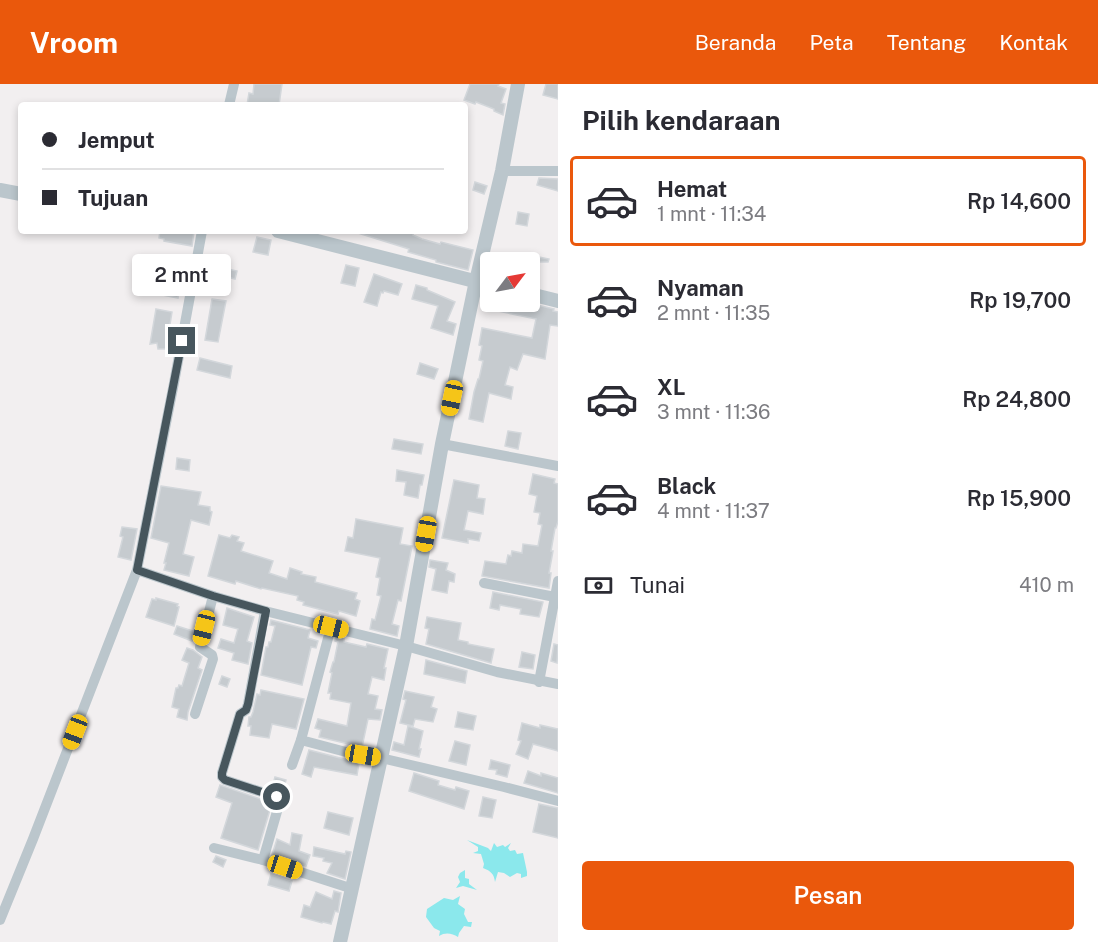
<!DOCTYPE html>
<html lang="id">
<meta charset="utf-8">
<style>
:root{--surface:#fff;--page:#f2f2f3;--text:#2b2b33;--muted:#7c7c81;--line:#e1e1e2;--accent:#ea580c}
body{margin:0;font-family:"Public Sans",sans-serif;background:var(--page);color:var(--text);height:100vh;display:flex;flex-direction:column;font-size:22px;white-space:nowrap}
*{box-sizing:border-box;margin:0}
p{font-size:20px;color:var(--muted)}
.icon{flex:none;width:33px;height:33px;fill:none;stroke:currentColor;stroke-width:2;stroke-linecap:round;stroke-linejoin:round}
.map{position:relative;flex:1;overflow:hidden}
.drawer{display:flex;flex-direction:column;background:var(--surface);width:540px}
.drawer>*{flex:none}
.hud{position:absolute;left:18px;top:18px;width:450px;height:132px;border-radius:6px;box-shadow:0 3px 9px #0003;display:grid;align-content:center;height:132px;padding:0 24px;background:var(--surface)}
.needle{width:39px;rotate:58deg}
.fabs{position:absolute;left:480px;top:168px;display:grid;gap:12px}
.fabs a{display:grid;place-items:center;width:60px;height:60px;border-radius:6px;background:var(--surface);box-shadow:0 3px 9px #0003;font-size:30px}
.end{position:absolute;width:27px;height:27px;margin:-14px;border:8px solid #47565d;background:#fff;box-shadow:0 0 0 3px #fff}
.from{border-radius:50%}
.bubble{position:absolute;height:42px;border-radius:6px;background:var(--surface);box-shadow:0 3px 9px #0003;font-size:20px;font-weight:600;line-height:42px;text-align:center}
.car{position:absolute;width:18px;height:36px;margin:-18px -9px;border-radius:8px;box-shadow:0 0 4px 2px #0007;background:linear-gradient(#f5c518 24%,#345 0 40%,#f5c518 0 76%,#345 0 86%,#f5c518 0)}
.hud b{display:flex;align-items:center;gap:21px;height:57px;font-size:22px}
.hud b+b{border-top:2px solid var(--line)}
.hud i{width:15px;height:15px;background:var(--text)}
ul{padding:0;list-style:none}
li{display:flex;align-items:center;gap:18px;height:90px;margin:0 12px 9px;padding:0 12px;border:3px solid transparent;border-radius:6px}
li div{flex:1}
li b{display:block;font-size:22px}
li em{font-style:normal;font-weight:600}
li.selected{border-color:var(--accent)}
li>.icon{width:54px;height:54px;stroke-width:1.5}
h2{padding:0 24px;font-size:27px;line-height:72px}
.pay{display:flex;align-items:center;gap:15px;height:66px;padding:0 24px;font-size:22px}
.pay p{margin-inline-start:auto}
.action{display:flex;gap:12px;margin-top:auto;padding:12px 24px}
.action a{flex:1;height:69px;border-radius:6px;background:var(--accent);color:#fff;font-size:24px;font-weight:600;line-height:69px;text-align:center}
header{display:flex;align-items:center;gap:36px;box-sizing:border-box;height:84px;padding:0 30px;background:var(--accent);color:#fff}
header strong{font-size:28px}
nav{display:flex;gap:33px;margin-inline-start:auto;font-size:21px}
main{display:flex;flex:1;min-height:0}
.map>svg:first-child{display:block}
.water{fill:#8be8ec}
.building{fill:#c6cbcf;stroke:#d3d7db;stroke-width:1.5}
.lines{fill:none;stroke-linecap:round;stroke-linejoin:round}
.minor{stroke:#bbc6cc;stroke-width:10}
.tertiary{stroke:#bbc6cc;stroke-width:14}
.route{stroke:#47565d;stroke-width:8}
</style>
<header>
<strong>Vroom</strong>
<nav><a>Beranda</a><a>Peta</a><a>Tentang</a><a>Kontak</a></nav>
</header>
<main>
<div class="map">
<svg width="558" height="858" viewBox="0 0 558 858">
<rect width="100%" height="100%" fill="#f2eff0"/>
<g class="water">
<path d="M467 756 488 764 491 767 494 759 497 763 503 761 505 763 511 759 508 764 510 767 515 766 517 770 523 769 527 788V792L521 794V790L517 789 510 793 504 789 498 788 495 798C494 790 491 787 483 784L484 780 481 770 473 769 478 767V763Z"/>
<polygon points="465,786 465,794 469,795 469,800 477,806 463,802 456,804 460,798 458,793 460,789"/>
<path d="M460 812 458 820 465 825 464 830 468 838H472L471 843 464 842 459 849 458 853C452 849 445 848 439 852L440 847 434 844 426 833 427 825 444 814 453 816Z"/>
</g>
<g class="building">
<polygon points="254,0 282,0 279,21 247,21 249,9 253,10"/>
<polygon points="470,0 499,0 498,2 506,5 501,19 505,20 503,31 494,27 494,25 476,18 475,20 464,16"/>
<polygon points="546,0 558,0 558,15 543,11"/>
<polygon points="539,94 558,95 558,107 537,101"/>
<polygon points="475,98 487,102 484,110 473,106"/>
<polygon points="518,128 529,130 527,142 516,140"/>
<polygon points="160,147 194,147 192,162 164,157 164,155 159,154"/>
<polygon points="359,147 414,147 413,151 422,155 440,160 441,158 473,166 468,186 436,178 436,176 408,168 409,165 358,149"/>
<polygon points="257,153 271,156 268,171 253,168"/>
<polygon points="524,170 549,175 548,178 522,178"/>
<polygon points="346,181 359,184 355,202 341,199"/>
<polygon points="214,182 237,187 235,195 212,189"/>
<polygon points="374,190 402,200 398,211 384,207 383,209 381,208 377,222 364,218"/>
<polygon points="164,199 180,202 178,214 162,211"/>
<polygon points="416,201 427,204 427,206 455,218 447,237 456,240 453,251 431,244 438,222 412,215"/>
<polygon points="212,215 226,217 218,258 205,256"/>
<polygon points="489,218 525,218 554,225 553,227 558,228 558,242 550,241 545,275 523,270 517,286 510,283 505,301 513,303 511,315 489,309 483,338 469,335 474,308 478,295 479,295 483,277 479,276 482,262 479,261 482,244 532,254 536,235 488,225"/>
<polygon points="156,225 172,228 168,253 172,252 172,265 158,265 157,259 150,260"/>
<polygon points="200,274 232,282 230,294 197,286"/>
<polygon points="420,279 438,285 434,295 417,290"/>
<polygon points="508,347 521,349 518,365 505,362"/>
<polygon points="394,355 423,360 421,370 392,365"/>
<polygon points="177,374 190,376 189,387 176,385"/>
<polygon points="397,386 424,391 422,401 420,401 418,414 404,411 406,398 396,397"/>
<polygon points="533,390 555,395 554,399 558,400 558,437 556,444 555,444 551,467 553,467 549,489 551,489 549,504 482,492 485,477 506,480 508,471 511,472 512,467 522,469 523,460 538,462 542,441 538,440 540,429 534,428 537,412 529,410"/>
<polygon points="454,396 479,401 477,414 485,415 483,430 468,427 464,446 481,449 479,457 468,455 468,459 442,454"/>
<polygon points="161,402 201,408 198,421 210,423 210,427 212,428 209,441 191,436 183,470 194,473 189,492 164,486 166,479 164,479 169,459 151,454"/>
<polygon points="356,435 403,444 400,460 412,462 401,517 398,516 392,540 399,542 397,552 370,545 372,535 375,536 381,512 377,511 380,494 376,493 380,474 345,467 348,453 353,454"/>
<polygon points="122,443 137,445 131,476 118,473 123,453 120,452"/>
<polygon points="219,451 230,454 232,451 239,453 237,457 244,459 241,467 273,477 269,489 287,495 290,484 302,488 301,490 316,493 315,498 357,509 355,515 360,517 356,532 339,527 338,530 303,521 304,518 297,516 298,512 262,504 261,505 236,497 235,500 208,492"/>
<polygon points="430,476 448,479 446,486 455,490 454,498 449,497 447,509 432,506 436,485 429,483"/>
<polygon points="493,508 543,518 539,533 520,530 521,525 500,521 499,526 490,524"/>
<polygon points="156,514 178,520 177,522 179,523 174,542 146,533 152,515 156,516"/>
<polygon points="227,524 254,533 247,557 252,559 248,580 232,576 234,569 218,564 221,555 234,559 238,545 223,541"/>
<polygon points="427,533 461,539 458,556 468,558 468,560 494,565 491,579 426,560 429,545 425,544"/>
<polygon points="271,536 310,546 308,554 318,557 316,564 311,563 302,601 261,591 266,563 268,563 269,558 271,558 275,542 270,541"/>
<polygon points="177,542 196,548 192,557 174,550"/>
<polygon points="336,552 344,554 344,558 366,563 367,560 388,565 384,584 386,584 384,596 372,593 368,610 378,612 375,625 382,626 380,636 368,635 362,663 319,653 321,646 315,644 318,635 347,642 351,619 330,615 331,609 328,609 332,589 330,588 333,578 334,578 338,558 335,557"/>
<polygon points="554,560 558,561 557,579 551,577"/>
<polygon points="187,564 193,566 202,573 198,584 202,586 188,628 187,636 177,633 179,625 172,623 176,604 178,604 179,601 182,602 189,579 182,576"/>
<polygon points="522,568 535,571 533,585 519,583"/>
<polygon points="426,576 467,587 465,599 424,590"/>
<polygon points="222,592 230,595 227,603 219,600"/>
<polygon points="261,606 304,615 296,645 272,640 269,654 250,651 251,642 248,642 249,633 251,633 253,628 257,610 260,611"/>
<polygon points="405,607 434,613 431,623 437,625 433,638 415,635 413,642 400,639 406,616 403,615"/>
<polygon points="458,628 476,632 473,646 455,643"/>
<polygon points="522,639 540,644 540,641 558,645 558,667 533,660 528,675 516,670 521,657 518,656"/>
<polygon points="408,642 423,647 419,665 421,665 419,673 392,666 394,658 404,661"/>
<polygon points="455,657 470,661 466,681 449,677"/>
<polygon points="309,666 344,675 371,680 370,681 359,679 357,691 314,683 311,693 302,690"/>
<polygon points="491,676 510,681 507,693 496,690 497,686 489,685"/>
<polygon points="528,687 541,692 541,689 558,694 558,709 524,699"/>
<polygon points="414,689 439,697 438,701 455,706 456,703 469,707 464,725 409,707"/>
<polygon points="275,693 286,696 283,707 272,704"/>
<polygon points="220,701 272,719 258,766 221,754 232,719 216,713"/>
<polygon points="483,713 496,716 492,734 479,732"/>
<polygon points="539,720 558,724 558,754 533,748"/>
<polygon points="328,728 353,734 349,751 324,744"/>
<polygon points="292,749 302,751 299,767 310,771 306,782 297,779 298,778 272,771 277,755 290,761"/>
<polygon points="314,763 345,770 346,767 351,768 345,795 327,789 332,779 323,777 324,774 313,772"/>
<polygon points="216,772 226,776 223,783 213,778"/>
<polygon points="271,790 292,797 289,807 268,801"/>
<polygon points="334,807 341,809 338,828 335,827 331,840 323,838 322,839 301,833 304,821 310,823 316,808 332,815"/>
</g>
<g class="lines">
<g class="minor">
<polyline points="229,21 234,0"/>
<polyline points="502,87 558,87"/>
<polyline points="442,360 558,382"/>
<polyline points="137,486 213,512 265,527 406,562 497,588 558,600"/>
<polyline points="484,499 555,513"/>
<polyline points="331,543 301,656 346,668 381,674 504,703 558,717"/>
<polyline points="539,598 558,497"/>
<polyline points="195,630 213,575 212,571 200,563 213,512"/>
<polyline points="292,681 301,656"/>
<polyline points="214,764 263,776 353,805"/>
<polyline points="263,776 280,717 280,714 225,696 222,693 222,689 240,630 246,626 248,620 265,527"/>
<polyline points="0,836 33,755 137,486 174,299 202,147"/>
</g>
<g class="tertiary">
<polyline points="0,106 21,110"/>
<polyline points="278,147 490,201"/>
<polyline points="530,210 558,217"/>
<polyline points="340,858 406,562 442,360 476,197 502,87 518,0"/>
</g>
</g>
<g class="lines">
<polyline class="route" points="182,257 137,486 213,512 266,527 248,620 246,626 240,630 222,689 222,693 225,696 277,713"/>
</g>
</svg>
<div class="fabs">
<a><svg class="needle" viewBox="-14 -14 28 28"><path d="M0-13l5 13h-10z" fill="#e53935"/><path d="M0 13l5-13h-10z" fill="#7c7c81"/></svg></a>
</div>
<i class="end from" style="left:277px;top:713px"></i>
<i class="end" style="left:182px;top:257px"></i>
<div class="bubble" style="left:132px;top:170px;width:99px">2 mnt</div>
<i class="car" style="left:452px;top:314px;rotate:192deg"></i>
<i class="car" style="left:426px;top:450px;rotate:190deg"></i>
<i class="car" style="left:331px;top:543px;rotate:104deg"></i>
<i class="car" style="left:204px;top:544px;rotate:194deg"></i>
<i class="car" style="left:75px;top:648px;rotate:201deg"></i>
<i class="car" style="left:363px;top:671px;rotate:100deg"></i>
<i class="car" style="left:285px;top:783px;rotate:108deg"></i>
<div class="hud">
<b><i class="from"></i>Jemput</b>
<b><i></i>Tujuan</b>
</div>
</div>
<section class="drawer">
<h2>Pilih kendaraan</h2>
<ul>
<li class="selected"><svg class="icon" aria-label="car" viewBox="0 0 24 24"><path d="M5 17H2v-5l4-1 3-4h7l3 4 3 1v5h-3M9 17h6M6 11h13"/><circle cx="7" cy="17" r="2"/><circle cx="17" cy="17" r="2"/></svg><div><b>Hemat</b><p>1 mnt · 11:34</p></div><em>Rp 14,600</em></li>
<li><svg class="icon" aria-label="car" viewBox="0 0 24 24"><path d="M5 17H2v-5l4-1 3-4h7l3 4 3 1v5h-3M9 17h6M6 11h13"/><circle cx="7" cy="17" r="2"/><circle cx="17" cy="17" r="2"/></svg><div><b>Nyaman</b><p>2 mnt · 11:35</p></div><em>Rp 19,700</em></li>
<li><svg class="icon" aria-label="car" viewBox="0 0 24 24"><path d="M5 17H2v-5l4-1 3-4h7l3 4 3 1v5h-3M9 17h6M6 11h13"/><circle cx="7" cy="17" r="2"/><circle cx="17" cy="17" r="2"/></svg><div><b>XL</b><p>3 mnt · 11:36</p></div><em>Rp 24,800</em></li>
<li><svg class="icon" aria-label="car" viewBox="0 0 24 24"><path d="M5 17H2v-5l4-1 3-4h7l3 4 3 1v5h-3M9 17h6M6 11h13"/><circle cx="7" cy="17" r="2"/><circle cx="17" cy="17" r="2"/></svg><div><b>Black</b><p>4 mnt · 11:37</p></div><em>Rp 15,900</em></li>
</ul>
<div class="pay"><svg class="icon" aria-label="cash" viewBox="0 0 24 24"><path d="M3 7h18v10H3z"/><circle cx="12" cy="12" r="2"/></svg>Tunai<p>410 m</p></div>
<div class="action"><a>Pesan</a></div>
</section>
</main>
